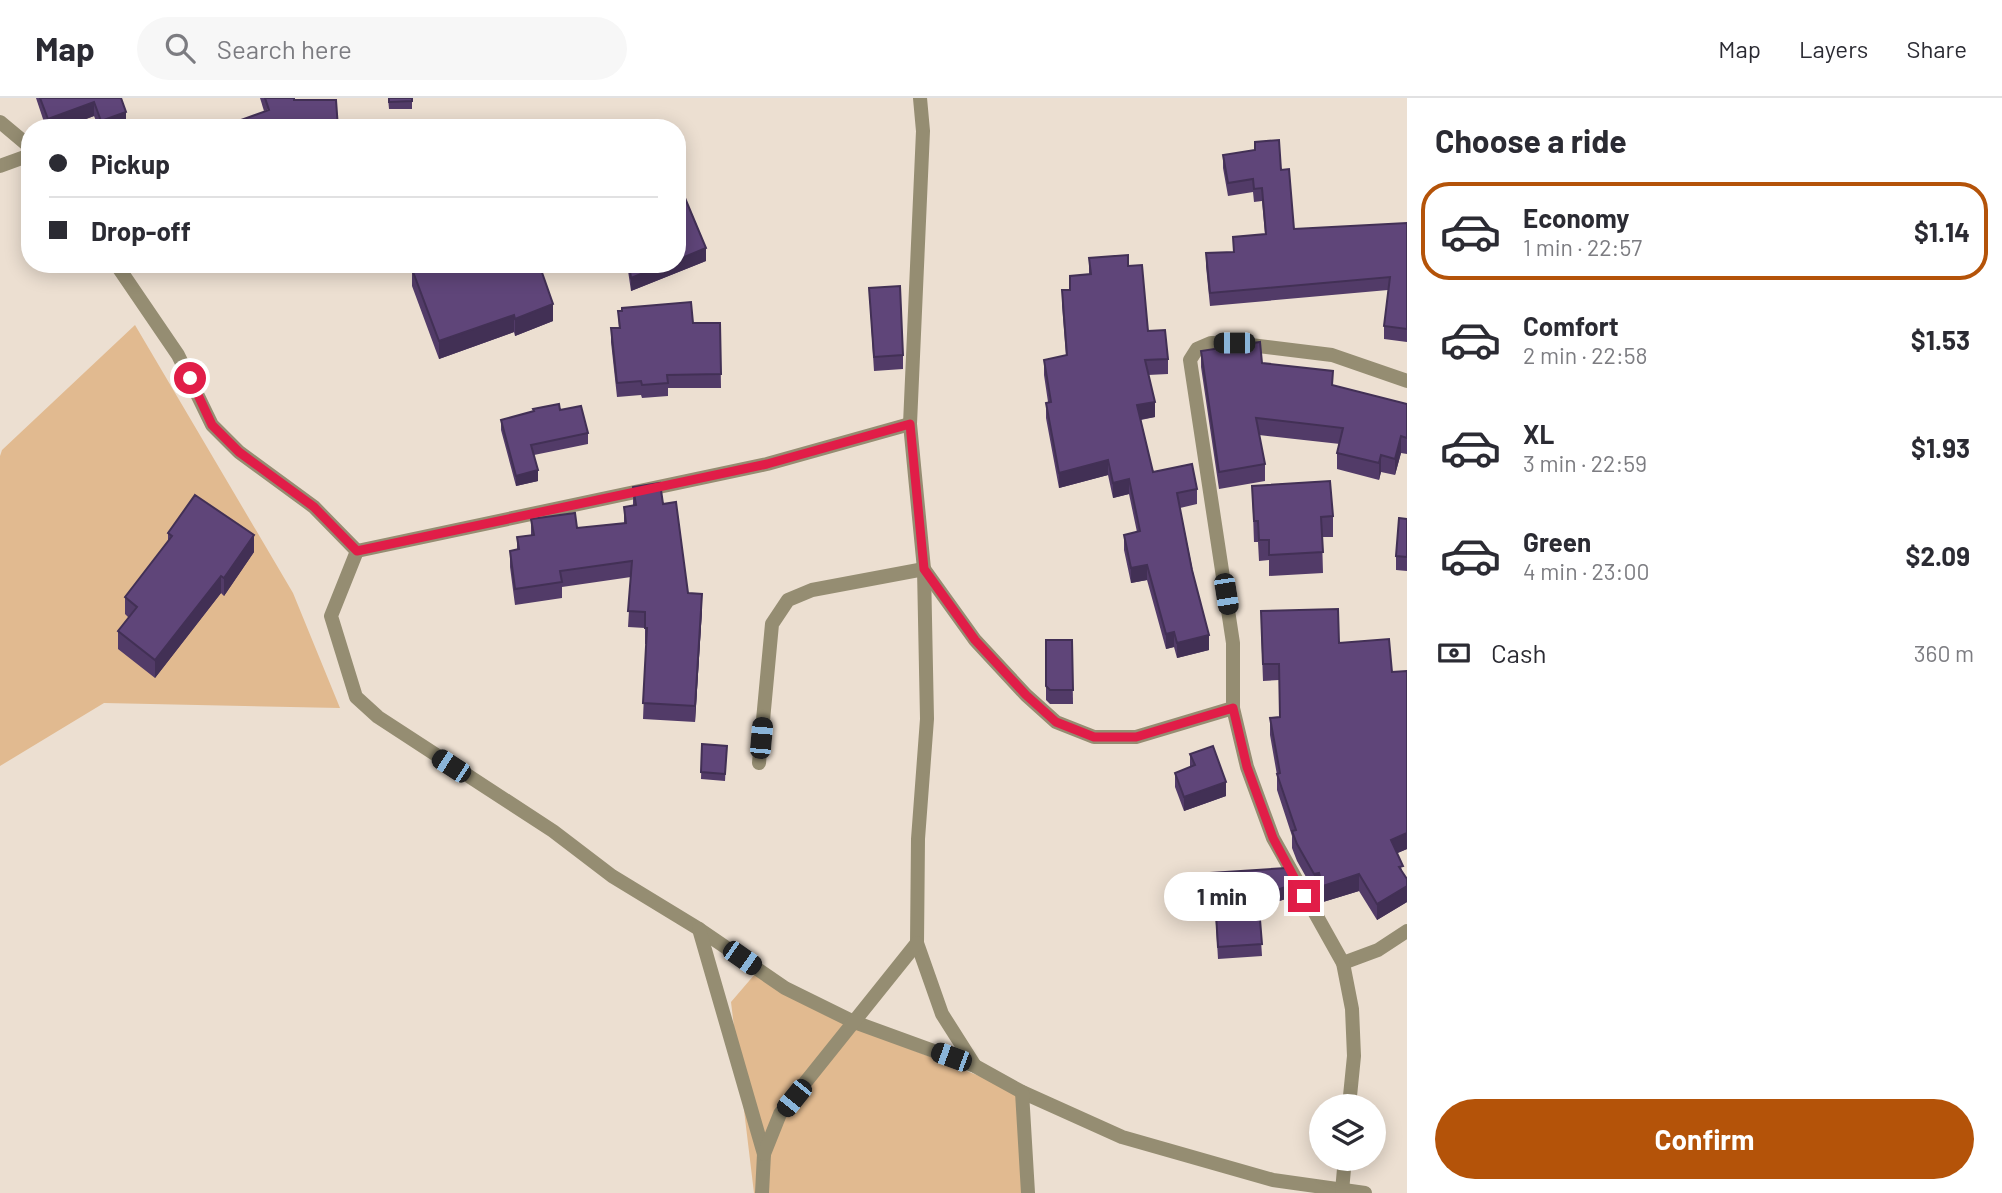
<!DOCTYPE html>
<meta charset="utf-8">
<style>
:root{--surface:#fff;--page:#f7f7f7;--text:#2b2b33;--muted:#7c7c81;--line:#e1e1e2;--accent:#b45309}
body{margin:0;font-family:Barlow,sans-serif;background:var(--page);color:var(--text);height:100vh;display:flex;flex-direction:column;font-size:26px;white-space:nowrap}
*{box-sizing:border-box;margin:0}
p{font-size:23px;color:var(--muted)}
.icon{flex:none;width:38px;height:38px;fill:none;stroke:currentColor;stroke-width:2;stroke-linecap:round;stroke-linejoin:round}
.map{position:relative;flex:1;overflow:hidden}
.side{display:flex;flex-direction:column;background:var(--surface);width:595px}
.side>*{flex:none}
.guide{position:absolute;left:21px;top:21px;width:665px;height:154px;border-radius:28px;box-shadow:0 4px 18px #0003;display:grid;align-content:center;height:154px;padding:0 28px;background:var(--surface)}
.fabs{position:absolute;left:1309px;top:996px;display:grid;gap:14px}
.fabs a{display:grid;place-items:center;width:77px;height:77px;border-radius:50%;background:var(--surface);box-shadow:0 4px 18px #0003;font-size:35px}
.end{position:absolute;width:32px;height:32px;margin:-16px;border:9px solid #e11d48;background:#fff;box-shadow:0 0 0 4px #fff}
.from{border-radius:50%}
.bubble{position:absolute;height:49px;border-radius:24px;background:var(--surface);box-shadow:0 4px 18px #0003;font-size:23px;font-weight:700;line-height:49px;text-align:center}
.car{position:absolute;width:21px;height:42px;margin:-21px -10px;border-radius:9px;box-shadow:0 0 5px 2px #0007;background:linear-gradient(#222 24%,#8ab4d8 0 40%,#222 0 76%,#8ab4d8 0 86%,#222 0)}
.guide b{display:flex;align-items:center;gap:24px;height:66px;font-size:26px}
.guide b+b{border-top:2px solid var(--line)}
.guide i{width:18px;height:18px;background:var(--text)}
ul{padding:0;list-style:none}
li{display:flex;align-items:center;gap:21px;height:98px;margin:0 14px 10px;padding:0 14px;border:4px solid transparent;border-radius:28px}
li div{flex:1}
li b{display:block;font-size:26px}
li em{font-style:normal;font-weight:700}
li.on{border-color:var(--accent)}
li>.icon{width:63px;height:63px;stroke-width:1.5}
h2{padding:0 28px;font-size:32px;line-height:84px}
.pay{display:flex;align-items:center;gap:18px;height:77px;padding:0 28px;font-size:26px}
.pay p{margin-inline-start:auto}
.button{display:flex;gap:14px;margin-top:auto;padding:14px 28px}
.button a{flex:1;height:80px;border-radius:42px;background:var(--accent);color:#fff;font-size:28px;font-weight:700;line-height:80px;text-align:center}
header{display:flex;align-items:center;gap:42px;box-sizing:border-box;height:98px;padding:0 35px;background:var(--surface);border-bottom:2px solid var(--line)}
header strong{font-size:33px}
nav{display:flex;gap:38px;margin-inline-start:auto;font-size:24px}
.search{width:490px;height:63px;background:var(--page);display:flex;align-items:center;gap:18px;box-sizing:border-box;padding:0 24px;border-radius:38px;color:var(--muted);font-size:26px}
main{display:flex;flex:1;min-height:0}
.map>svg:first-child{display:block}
.green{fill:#e1ba90}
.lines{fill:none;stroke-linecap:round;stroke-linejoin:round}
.street{stroke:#958d72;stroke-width:14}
.wall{fill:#523b68}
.shaded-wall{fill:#423055}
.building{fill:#5f4579;stroke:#423055;stroke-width:2}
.route{stroke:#e11d48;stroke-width:9}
</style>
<header>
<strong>Map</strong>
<div class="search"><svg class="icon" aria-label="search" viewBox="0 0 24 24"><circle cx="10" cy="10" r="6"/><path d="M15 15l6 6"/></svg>Search here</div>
<nav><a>Map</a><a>Layers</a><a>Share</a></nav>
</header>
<main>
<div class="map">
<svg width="1407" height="1095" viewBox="0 0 1407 1095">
<rect width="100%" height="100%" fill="#ecdfd1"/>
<g class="green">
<polygon points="135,227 293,495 340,610 104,605 0,668 0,358 2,352"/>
<polygon points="755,876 897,946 1026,996 1027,1095 754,1095 731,904"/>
</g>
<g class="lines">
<g class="street">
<polyline points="920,0 923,33 910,326 924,471 927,621 918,741 917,845 942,916 975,968"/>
<polyline points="0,24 30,49"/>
<polyline points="0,68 30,57"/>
<polyline points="116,166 178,257 212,327 239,354 314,409 357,453"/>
<polyline points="357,453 331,518 356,599 378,619 553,733 612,778 699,831 785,890 854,924 975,968 1022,994 1122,1039 1273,1082 1365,1095"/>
<polyline points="357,453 767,366 910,326"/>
<polyline points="759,665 772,526 788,502 812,492 924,471 975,542 1026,597 1056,624 1094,639 1136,639 1233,610"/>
<polyline points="699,831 764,1056 762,1095"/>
<polyline points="1343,865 1378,852 1407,833"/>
<polyline points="1022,994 1028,1095"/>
<polyline points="1349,1008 1354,958 1352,911 1343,865 1273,740 1247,669 1233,610 1233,545 1190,262 1197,251 1211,245 1234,245 1332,257 1407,283"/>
<polyline points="764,1056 780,1016 917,845"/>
<polyline points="1342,1093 1345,1060"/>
</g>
</g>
<g class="wall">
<polygon points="36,0 121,0 126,28 122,30 99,30 94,18 62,30 46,30"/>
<polygon points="260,0 294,0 294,2 264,13"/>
<polygon points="388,0 412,0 412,11 389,11"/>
<polygon points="1255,44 1281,72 1294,131 1407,125 1407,244 1384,241 1384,228 1388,192 1210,208 1206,168 1206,155 1233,154 1233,139 1265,136 1262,103 1254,104 1253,94 1228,98 1223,70 1223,57 1255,52"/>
<polygon points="1089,160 1128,168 1148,233 1168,261 1168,276 1148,277 1155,319 1141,322 1153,374 1197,391 1197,406 1180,410 1209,552 1177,560 1174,549 1166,551 1147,482 1131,485 1124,452 1124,437 1137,434 1129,396 1113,400 1108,377 1059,390 1046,320 1046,305 1048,304 1044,277 1044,262 1066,258 1062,207 1062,192 1070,192 1070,178 1089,176"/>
<polygon points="706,163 631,193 627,166 677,166"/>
<polygon points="412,171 553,223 515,238 514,234 439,261 412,188"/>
<polygon points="869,190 903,257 903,271 874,273"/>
<polygon points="618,213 693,225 720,225 721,290 668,290 668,298 642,300 641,297 617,299 611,244 611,230 619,230"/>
<polygon points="1201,253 1262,265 1333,288 1407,306 1407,356 1401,355 1395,377 1381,374 1379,382 1337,371 1337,355 1340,346 1259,337 1265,366 1265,383 1219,391 1201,269"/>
<polygon points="560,312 588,335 588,346 534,357 538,383 516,388 501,332 501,322"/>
<polygon points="1252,388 1333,418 1333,439 1322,439 1323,475 1269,478 1269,462 1259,463 1258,444 1254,444"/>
<polygon points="633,389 663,406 688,495 702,512 695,624 643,621 646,546 645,546 645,530 628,529 631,479 562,489 562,500 515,507 510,469 510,453 517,451 517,439 531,437 531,421 577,430 624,425 624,409 633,407"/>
<polygon points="1407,421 1407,473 1396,472 1396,458"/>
<polygon points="168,435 254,454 224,498 221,495 155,580 118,551 118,533 129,520 125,516 125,499 168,443"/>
<polygon points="1261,529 1339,545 1392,574 1407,573 1407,751 1397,755 1403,776 1407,781 1407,804 1377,822 1359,793 1323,804 1319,791 1314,793 1297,763 1292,750 1292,738 1277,692 1277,677 1270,637 1270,620 1280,619 1279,582 1263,583"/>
<polygon points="1046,542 1072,542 1073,606 1050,606 1046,602"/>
<polygon points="702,646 727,648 725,683 701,681"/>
<polygon points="1190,656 1226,698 1184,713 1175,689 1175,675 1190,669"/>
<polygon points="1195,776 1295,798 1270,806 1270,808 1259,809 1262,858 1218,861 1215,811 1197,812"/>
</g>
<g class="shaded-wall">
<polygon points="94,4 94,18 62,30 48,30 48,21"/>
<polygon points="126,14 126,28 122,30 101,30 101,23"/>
<polygon points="706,150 706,163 631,193 631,180 666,166 677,166 677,162"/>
<polygon points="553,206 553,223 515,238 515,221"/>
<polygon points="514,217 514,234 439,261 439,243"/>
<polygon points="1155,304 1155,319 1137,322 1137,307"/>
<polygon points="1401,338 1401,355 1395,377 1395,361"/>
<polygon points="1381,357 1381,374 1379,382 1379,365"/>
<polygon points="1108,362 1108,377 1059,390 1059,375"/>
<polygon points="538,372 538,383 516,388 516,378"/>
<polygon points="1129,381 1129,396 1113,400 1113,385"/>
<polygon points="254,437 254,454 224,498 224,480"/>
<polygon points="1147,467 1147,482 1131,485 1131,470"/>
<polygon points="221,478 221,495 155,580 155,562"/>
<polygon points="702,496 702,512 695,624 695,608"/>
<polygon points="1174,534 1174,549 1166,551 1166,536"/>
<polygon points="1209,537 1209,552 1177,560 1177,545"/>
<polygon points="1226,684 1226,698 1184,713 1184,699"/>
<polygon points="1407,735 1407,751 1391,758 1391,742"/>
<polygon points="1319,775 1319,791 1314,793 1314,776"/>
<polygon points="1359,776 1359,793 1323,804 1323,788"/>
<polygon points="1295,786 1295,798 1270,806 1270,794"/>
<polygon points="1407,788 1407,804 1377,822 1377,806"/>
</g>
<g class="building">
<polygon points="40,0 121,0 126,14 101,23 94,4 48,21"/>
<polygon points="265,0 294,0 294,2 336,2 338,30 219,30 269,12"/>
<polygon points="389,0 412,0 412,3 389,4"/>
<polygon points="1279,42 1281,72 1289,71 1294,131 1407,125 1407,231 1384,228 1390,179 1210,195 1206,155 1234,154 1233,139 1266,136 1262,90 1254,91 1253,81 1228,85 1223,57 1255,52 1255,44"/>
<polygon points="677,81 706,150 677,162"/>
<polygon points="1128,157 1128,168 1142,167 1148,233 1165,232 1168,261 1145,262 1155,304 1137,307 1153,374 1192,366 1197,391 1177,395 1192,472 1209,537 1177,545 1174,534 1166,536 1147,467 1131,470 1124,437 1140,433 1129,381 1113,385 1108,362 1059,375 1046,305 1051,304 1044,262 1067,257 1062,192 1070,192 1070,178 1091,176 1089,160"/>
<polygon points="425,166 539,166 553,206 515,221 514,217 439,243 412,171"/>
<polygon points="629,166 666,166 631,180"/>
<polygon points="900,188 903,257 874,259 869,190"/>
<polygon points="691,204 693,225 720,225 721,276 667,277 668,285 642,287 641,283 617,285 611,230 620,230 618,213 622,213 622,210"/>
<polygon points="1260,244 1262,265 1333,273 1332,287 1407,306 1407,340 1401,338 1395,361 1381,357 1379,365 1337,355 1343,330 1256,320 1265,366 1219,374 1201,253"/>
<polygon points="559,306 560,312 581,308 588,335 531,347 538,372 516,378 501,322 534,313 533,311"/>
<polygon points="1330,383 1333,418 1321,419 1323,454 1269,457 1269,442 1259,442 1258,423 1254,423 1252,388"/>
<polygon points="660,385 663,406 676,404 688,495 702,496 695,608 643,605 647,530 645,530 645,514 628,513 632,463 560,473 562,484 515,491 510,453 519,451 517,439 534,437 531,421 575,415 577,430 626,425 624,409 636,407 633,389"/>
<polygon points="195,397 254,437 224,480 221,478 155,562 118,533 137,509 125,499 172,438 168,435"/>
<polygon points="1399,420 1407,421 1407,459 1396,458"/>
<polygon points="1338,511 1339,545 1389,541 1392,574 1407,573 1407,735 1391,742 1403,768 1399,769 1407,781 1407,788 1377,806 1359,776 1323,788 1319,775 1314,776 1297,746 1292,733 1296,732 1277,676 1280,675 1270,620 1280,619 1279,566 1263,566 1261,513"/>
<polygon points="1046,542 1072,542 1073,592 1050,592 1046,588"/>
<polygon points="702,646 727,648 725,676 701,674"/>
<polygon points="1213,648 1226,684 1184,699 1175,675 1195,667 1190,656"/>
<polygon points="1286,770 1295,786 1270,794 1270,796 1258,797 1262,846 1218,849 1215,799 1197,800 1195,776"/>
</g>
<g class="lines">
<polyline class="route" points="190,280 212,327 239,354 314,409 357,453 767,366 910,326 924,471 975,542 1026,597 1056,624 1094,639 1136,639 1233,610 1247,669 1273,740 1304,798"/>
</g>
</svg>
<div class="fabs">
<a><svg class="icon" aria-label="layers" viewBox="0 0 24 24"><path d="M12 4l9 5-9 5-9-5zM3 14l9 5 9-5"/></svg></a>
</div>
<i class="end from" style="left:190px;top:280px"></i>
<i class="end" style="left:1304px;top:798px"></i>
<div class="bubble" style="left:1164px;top:774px;width:116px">1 min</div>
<i class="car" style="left:1234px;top:245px;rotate:270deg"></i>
<i class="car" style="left:1226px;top:496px;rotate:171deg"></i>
<i class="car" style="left:761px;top:640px;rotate:5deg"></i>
<i class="car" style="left:451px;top:668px;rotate:303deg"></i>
<i class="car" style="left:742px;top:860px;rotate:125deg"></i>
<i class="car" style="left:951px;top:959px;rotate:290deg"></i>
<i class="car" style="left:794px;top:1000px;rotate:219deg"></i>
<div class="guide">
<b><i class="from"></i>Pickup</b>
<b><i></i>Drop-off</b>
</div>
</div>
<section class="side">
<h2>Choose a ride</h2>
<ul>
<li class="on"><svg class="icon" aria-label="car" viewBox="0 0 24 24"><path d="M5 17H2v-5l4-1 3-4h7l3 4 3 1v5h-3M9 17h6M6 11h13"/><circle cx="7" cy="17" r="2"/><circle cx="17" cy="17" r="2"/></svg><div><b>Economy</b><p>1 min · 22:57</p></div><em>$1.14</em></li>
<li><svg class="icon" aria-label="car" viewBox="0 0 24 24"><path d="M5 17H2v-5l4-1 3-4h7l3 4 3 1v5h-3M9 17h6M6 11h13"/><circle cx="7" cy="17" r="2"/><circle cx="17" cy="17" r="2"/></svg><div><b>Comfort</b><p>2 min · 22:58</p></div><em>$1.53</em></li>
<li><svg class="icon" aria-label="car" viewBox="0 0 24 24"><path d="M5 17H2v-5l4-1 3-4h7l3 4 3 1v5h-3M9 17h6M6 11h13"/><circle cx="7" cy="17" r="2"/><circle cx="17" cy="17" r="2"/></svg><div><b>XL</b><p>3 min · 22:59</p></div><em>$1.93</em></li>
<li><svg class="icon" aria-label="car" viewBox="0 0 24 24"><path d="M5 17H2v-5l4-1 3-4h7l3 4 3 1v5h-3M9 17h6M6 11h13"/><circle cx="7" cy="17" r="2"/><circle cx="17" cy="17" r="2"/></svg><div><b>Green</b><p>4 min · 23:00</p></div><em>$2.09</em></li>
</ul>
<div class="pay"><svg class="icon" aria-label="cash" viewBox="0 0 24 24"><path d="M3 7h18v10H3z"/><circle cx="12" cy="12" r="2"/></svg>Cash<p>360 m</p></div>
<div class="button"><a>Confirm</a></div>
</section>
</main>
